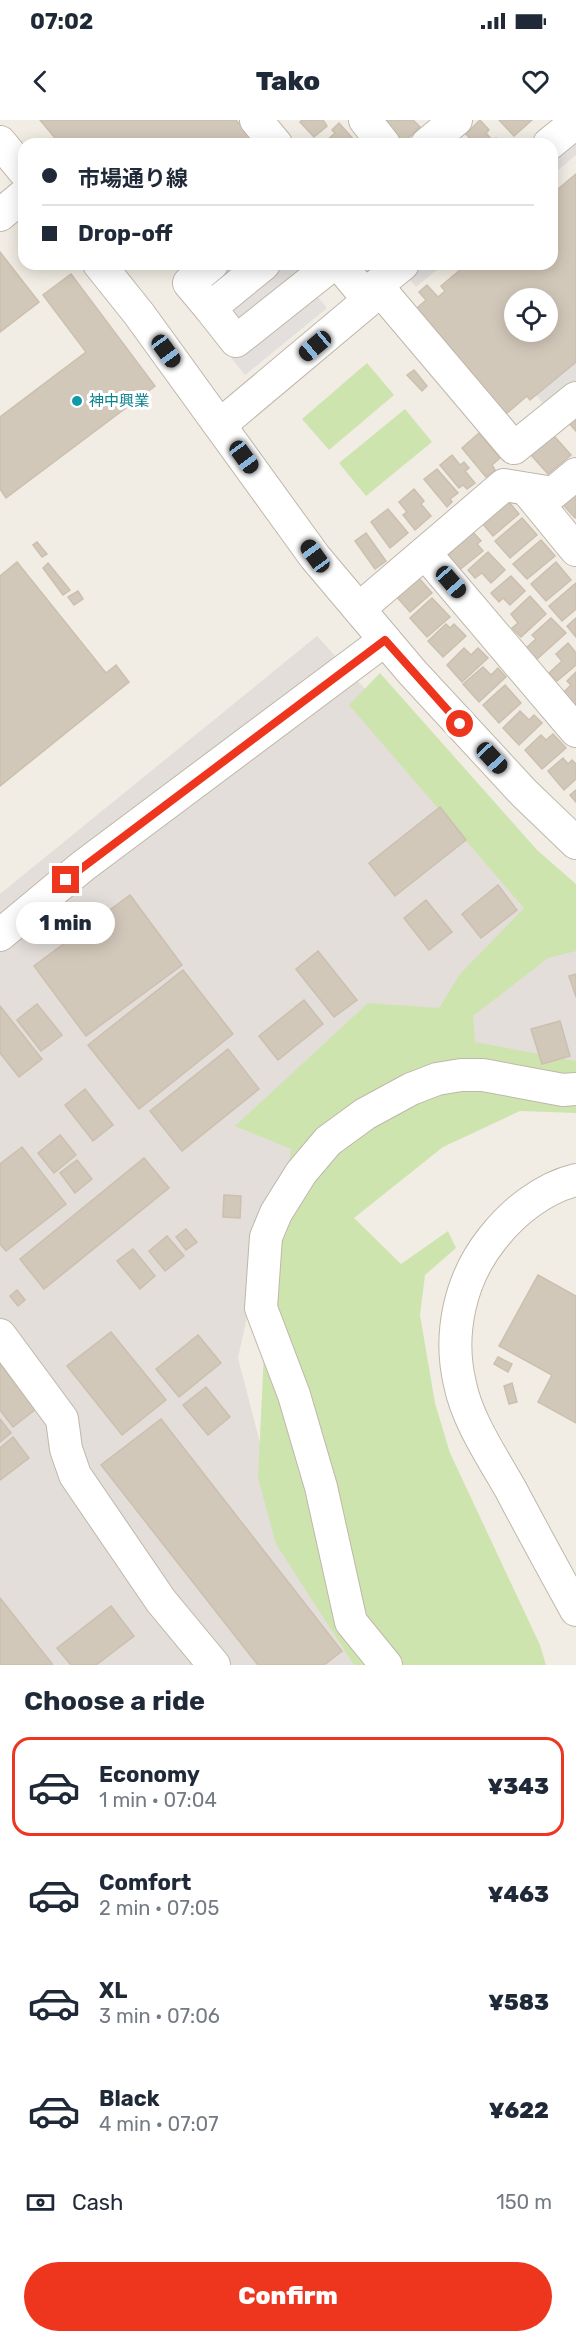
<!DOCTYPE html>
<meta charset="utf-8">
<style>
:root{--surface:#fff;--page:#f2f2f3;--text:#1f2937;--muted:#747a83;--line:#e0e1e3;--accent:#ee351d}
body{margin:0;font-family:Rubik,"Noto Sans JP",sans-serif;background:var(--page);color:var(--text);height:100vh;display:flex;flex-direction:column;font-size:22px;white-space:nowrap}
*{box-sizing:border-box;margin:0}
p{font-size:20px;color:var(--muted)}
.icon{flex:none;width:33px;height:33px;fill:none;stroke:currentColor;stroke-width:2;stroke-linecap:round;stroke-linejoin:round}
.map{position:relative;height:1545px;overflow:hidden}
.sheet{display:flex;flex-direction:column;background:var(--surface);flex:1}
.sheet>*{flex:none}
.banner{position:absolute;left:18px;top:18px;width:540px;height:132px;border-radius:18px;box-shadow:0 3px 15px #0003;display:grid;align-content:center;height:132px;padding:0 24px;background:var(--surface)}
.buttons{position:absolute;left:504px;top:168px;display:grid;gap:12px}
.buttons a{display:grid;place-items:center;width:54px;height:54px;border-radius:50%;background:var(--surface);box-shadow:0 3px 15px #0003;font-size:30px}
.end{position:absolute;width:27px;height:27px;margin:-14px;border:8px solid #ee351d;background:#fff;box-shadow:0 0 0 3px #fff}
.from{border-radius:50%}
.bubble{position:absolute;height:42px;border-radius:21px;background:var(--surface);box-shadow:0 3px 15px #0003;font-size:20px;font-weight:800;line-height:42px;text-align:center}
.car{position:absolute;width:18px;height:36px;margin:-18px -9px;border-radius:8px;box-shadow:0 0 4px 2px #0007;background:linear-gradient(#222 24%,#8ab4d8 0 40%,#222 0 76%,#8ab4d8 0 86%,#222 0)}
.banner b{display:flex;align-items:center;gap:21px;height:57px;font-size:22px}
.banner b+b{border-top:2px solid var(--line)}
.banner i{width:15px;height:15px;background:var(--text)}
ul{padding:0;list-style:none}
li{display:flex;align-items:center;gap:18px;height:99px;margin:0 12px 9px;padding:0 12px;border:3px solid transparent;border-radius:18px}
li div{flex:1}
li b{display:block;font-size:22px}
li em{font-style:normal;font-weight:800}
li.on{border-color:var(--accent)}
li>.icon{width:54px;height:54px;stroke-width:1.5}
h2{padding:0 24px;font-size:27px;line-height:72px}
.pay{display:flex;align-items:center;gap:15px;height:66px;padding:0 24px;font-size:22px}
.pay p{margin-inline-start:auto}
.cta{display:flex;gap:12px;margin-top:auto;padding:12px 24px}
.cta a{flex:1;height:69px;border-radius:36px;background:var(--accent);color:#fff;font-size:24px;font-weight:800;line-height:69px;text-align:center}
.status{display:flex;justify-content:space-between;align-items:center;height:42px;padding:0 30px;background:var(--surface);direction:ltr}
.status svg{height:16px;fill:currentColor}
header{display:flex;justify-content:space-between;align-items:center;height:78px;padding:0 24px;background:var(--surface);font-size:27px;font-weight:800}
.map>svg:first-child{display:block}
.industrial{fill:#e3ded9}
.green{fill:#cee4ae}
.parking{fill:#e2dfdc}
.building{fill:#d2c8ba;stroke:#ccbfae;stroke-width:1.5;fill-rule:evenodd}
.lines{fill:none;stroke-linecap:round;stroke-linejoin:round}
.minor-casing{stroke:#bfb7aa;stroke-width:34}
.minor{stroke:#fff;stroke-width:32}
.route{stroke:#ee351d;stroke-width:8}
.culture-dot{fill:#0f9aa8;stroke:#fff;stroke-width:2}
.labels{text-anchor:middle;dominant-baseline:central;stroke-width:6;stroke-linejoin:round;paint-order:stroke}
.culture-label{font-size:15px;fill:#0d838f;stroke:#fff;text-anchor:start}
</style>
<div class="status"><b>07:02</b><svg viewBox="0 0 49 12"><path d="M0 12V9h3v3zM5 12V6h3v6zM10 12V3h3v9zM15 12V0h3v12zM26 1h20v11H26zM47 4h2v5h-2z"/></svg></div>
<header><svg class="icon" aria-label="back" viewBox="0 0 24 24"><path d="M15 5l-7 7 7 7"/></svg>Tako<svg class="icon" aria-label="heart" viewBox="0 0 24 24"><path d="M12 20l-8-8c-3-5 5-10 8-4 3-6 11-1 8 4z"/></svg></header>
<div class="map">
<svg width="576" height="1545" viewBox="0 0 576 1545">
<rect width="100%" height="100%" fill="#f1ede4"/>
<polygon class="industrial" points="317,516 459,672 576,774 576,955 272,1082 238,1238 286,1423 371,1545 0,1545 0,774"/>
<g class="green">
<polygon points="367,243 394,275 329,330 302,299"/>
<polygon points="405,289 432,322 366,376 339,343"/>
<polygon points="380,553 537,730 576,764 576,831 548,838 473,896 475,922 576,941 576,993 520,991 443,1027 354,1098 401,1144 448,1111 456,1128 425,1155 420,1195 435,1283 450,1333 540,1525 546,1545 354,1545 276,1424 258,1358 265,1211 291,1029 235,1006 368,883 439,888 460,854 524,788 349,585"/>
</g>
<g class="parking">
<polygon points="576,13 576,35 552,55 552,32"/>
<polygon points="196,144 309,144 309,166 327,188 245,255 172,164"/>
<polygon points="417,144 444,144 416,167 405,154"/>
<polygon points="576,242 576,267 549,290 536,275"/>
</g>
<g class="building">
<polygon points="40,0 236,0 256,24 60,24"/>
<polygon points="302,0 323,0 327,6 314,17 300,2"/>
<polygon points="384,0 413,0 420,7 404,22"/>
<polygon points="480,0 489,10 486,13 493,21 496,18 502,24 475,24 466,14"/>
<polygon points="499,0 532,0 514,16"/>
<polygon points="339,3 354,20 349,24 323,24 335,13 332,10"/>
<path d="M576 54V242L530 280 527 276 506 294 417 188 426 180 419 172 427 165 438 177 445 171 441 166 467 144H552V74ZM514 178H548V212H514Z"/>
<polygon points="0,132 39,182 0,212"/>
<polygon points="71,154 155,266 6,378 0,369 0,297 86,232 43,175"/>
<polygon points="414,250 427,266 422,271 407,255"/>
<polygon points="576,295 576,311 568,302"/>
<polygon points="479,313 500,338 492,345 495,350 486,357 462,328"/>
<polygon points="554,316 571,335 548,354 531,335"/>
<polygon points="452,335 460,345 464,342 469,348 465,351 475,363 467,369 463,365 459,368 440,345"/>
<polygon points="437,349 458,373 450,379 452,382 447,387 424,359"/>
<polygon points="576,366 576,397 575,398 559,380"/>
<polygon points="414,369 424,381 421,384 431,396 415,410 403,395 407,392 399,382"/>
<polygon points="503,375 519,394 493,416 477,397"/>
<polygon points="388,389 408,413 390,428 371,402"/>
<polygon points="522,398 537,415 510,438 495,421"/>
<polygon points="471,410 481,421 477,424 483,431 458,451 446,437 453,431 450,427"/>
<polygon points="366,413 386,441 375,449 355,421"/>
<polygon points="541,420 555,436 527,459 513,444"/>
<polygon points="37,422 47,434 42,437 33,425"/>
<polygon points="488,432 505,450 491,463 482,453 475,458 468,450"/>
<polygon points="17,442 106,553 116,545 129,562 0,666 0,456"/>
<polygon points="556,442 571,460 546,481 531,464"/>
<polygon points="48,443 70,470 63,475 43,448"/>
<polygon points="417,456 432,473 410,492 396,476"/>
<polygon points="511,456 525,471 510,485 503,478 499,482 491,473"/>
<polygon points="576,463 576,489 562,501 549,486"/>
<polygon points="78,471 83,479 74,485 68,477"/>
<polygon points="530,476 546,494 521,517 512,508 518,503 511,494"/>
<polygon points="432,478 450,497 427,517 410,498"/>
<polygon points="551,498 566,513 536,540 525,529 536,519 532,515"/>
<polygon points="576,498 576,517 567,506"/>
<polygon points="446,504 450,508 454,504 466,516 443,537 428,521"/>
<polygon points="568,523 576,533 576,545 557,561 549,553 562,541 556,534"/>
<polygon points="464,528 471,535 478,528 488,538 462,562 447,545"/>
<polygon points="483,547 491,555 498,548 506,557 479,582 463,564"/>
<polygon points="576,552 576,585 563,573 571,565 567,561"/>
<polygon points="505,565 521,583 499,603 483,585"/>
<polygon points="520,591 529,600 534,595 542,603 519,625 503,608"/>
<polygon points="553,614 566,628 542,649 525,630 541,615 546,620"/>
<polygon points="563,638 568,644 572,640 576,644 576,659 564,670 548,651"/>
<polygon points="576,670 576,682 570,675"/>
<polygon points="440,687 466,720 395,776 369,743"/>
<polygon points="498,765 517,790 481,818 462,794"/>
<polygon points="130,775 182,845 86,916 34,846"/>
<polygon points="426,780 452,812 429,830 404,798"/>
<polygon points="318,831 357,880 334,897 296,849"/>
<polygon points="183,850 233,914 139,989 88,925"/>
<polygon points="576,854 576,877 569,856"/>
<polygon points="304,880 323,904 278,940 259,916"/>
<polygon points="37,884 62,915 41,931 17,900"/>
<polygon points="0,886 42,939 19,957 0,933"/>
<polygon points="560,901 570,936 542,944 531,909"/>
<polygon points="228,929 259,969 182,1031 150,991"/>
<polygon points="85,969 113,1005 93,1021 65,985"/>
<polygon points="60,1015 76,1035 54,1053 38,1033"/>
<polygon points="22,1027 66,1084 6,1131 0,1124 0,1044"/>
<polygon points="144,1038 169,1068 44,1169 20,1139"/>
<polygon points="77,1040 92,1059 75,1073 60,1053"/>
<polygon points="224,1075 241,1076 240,1098 223,1097"/>
<polygon points="186,1109 197,1122 186,1130 176,1117"/>
<polygon points="167,1116 184,1136 165,1151 149,1131"/>
<polygon points="133,1129 155,1156 140,1169 117,1141"/>
<polygon points="538,1155 576,1176 576,1303 538,1282 552,1255 499,1226"/>
<polygon points="17,1170 25,1180 18,1186 10,1176"/>
<polygon points="111,1212 166,1280 122,1315 67,1246"/>
<polygon points="198,1215 221,1243 179,1277 156,1249"/>
<polygon points="498,1237 512,1244 508,1252 494,1244"/>
<polygon points="0,1244 36,1289 13,1307 0,1290"/>
<polygon points="512,1263 517,1282 509,1284 504,1266"/>
<polygon points="206,1267 230,1297 208,1315 183,1285"/>
<polygon points="0,1299 11,1313 0,1322"/>
<polygon points="161,1299 342,1531 324,1545 258,1545 101,1345"/>
<polygon points="13,1317 29,1338 0,1360 0,1328"/>
<polygon points="0,1478 53,1545 0,1545"/>
<polygon points="111,1486 134,1516 96,1545 71,1545 57,1528"/>
</g>
<g class="lines">
<defs>
<g id="minor">
<polyline points="256,0 276,24"/>
<polyline points="365,0 384,24"/>
<polyline points="0,22 24,51"/>
<polyline points="427,24 456,0"/>
<polyline points="549,24 576,2"/>
<polyline points="0,95 24,75"/>
<polyline points="99,144 139,194 315,437 412,552 524,673 576,723"/>
<polyline points="264,144 210,188 236,221 333,144"/>
<polyline points="377,166 514,328 576,278"/>
<polyline points="365,175 403,144"/>
<polyline points="210,188 189,163 212,144"/>
<polyline points="220,305 369,180 339,144"/>
<polyline points="526,369 576,430"/>
<polyline points="425,433 576,611"/>
<polyline points="360,488 504,365 553,373 576,354"/>
<polyline points="0,815 83,746 385,520"/>
<path d="M576 1060C543 1068 513 1092 492 1119 460 1159 448 1214 460 1264 467 1300 493 1338 511 1370 532 1410 554 1450 576 1490"/>
<polyline points="0,1215 62,1299 66,1329 75,1355 161,1481 214,1545"/>
<polyline points="386,1545 351,1502 321,1367 294,1275 261,1188 266,1117 276,1093 301,1053 328,1021 365,994 411,969 437,959 461,955 483,955 563,970 576,969"/>
</g>
</defs>
<use href="#minor" class="minor-casing"/>
<use href="#minor" class="minor"/>
</g>
<g class="lines">
<polyline class="route" points="66,760 385,520 460,604"/>
</g>
<circle class="culture-dot" cx="77" cy="281" r="6"/>
<g class="labels">
<g class="culture-label">
<text x="89" y="281">神中興業</text>
</g>
</g>
</svg>
<div class="buttons">
<a><svg class="icon" aria-label="locate" viewBox="0 0 24 24"><circle cx="12" cy="12" r="6"/><path d="M12 2v4M12 18v4M2 12h4M18 12h4"/></svg></a>
</div>
<i class="end from" style="left:460px;top:604px"></i>
<i class="end" style="left:66px;top:760px"></i>
<div class="bubble" style="left:16px;top:782px;width:99px">1 min</div>
<i class="car" style="left:315px;top:226px;rotate:230deg"></i>
<i class="car" style="left:166px;top:231px;rotate:144deg"></i>
<i class="car" style="left:244px;top:337px;rotate:144deg"></i>
<i class="car" style="left:315px;top:436px;rotate:324deg"></i>
<i class="car" style="left:451px;top:462px;rotate:139deg"></i>
<i class="car" style="left:492px;top:638px;rotate:137deg"></i>
<div class="banner">
<b><i class="from"></i>市場通り線</b>
<b><i></i>Drop-off</b>
</div>
</div>
<section class="sheet">
<h2>Choose a ride</h2>
<ul>
<li class="on"><svg class="icon" aria-label="car" viewBox="0 0 24 24"><path d="M5 17H2v-5l4-1 3-4h7l3 4 3 1v5h-3M9 17h6M6 11h13"/><circle cx="7" cy="17" r="2"/><circle cx="17" cy="17" r="2"/></svg><div><b>Economy</b><p>1 min · 07:04</p></div><em>¥343</em></li>
<li><svg class="icon" aria-label="car" viewBox="0 0 24 24"><path d="M5 17H2v-5l4-1 3-4h7l3 4 3 1v5h-3M9 17h6M6 11h13"/><circle cx="7" cy="17" r="2"/><circle cx="17" cy="17" r="2"/></svg><div><b>Comfort</b><p>2 min · 07:05</p></div><em>¥463</em></li>
<li><svg class="icon" aria-label="car" viewBox="0 0 24 24"><path d="M5 17H2v-5l4-1 3-4h7l3 4 3 1v5h-3M9 17h6M6 11h13"/><circle cx="7" cy="17" r="2"/><circle cx="17" cy="17" r="2"/></svg><div><b>XL</b><p>3 min · 07:06</p></div><em>¥583</em></li>
<li><svg class="icon" aria-label="car" viewBox="0 0 24 24"><path d="M5 17H2v-5l4-1 3-4h7l3 4 3 1v5h-3M9 17h6M6 11h13"/><circle cx="7" cy="17" r="2"/><circle cx="17" cy="17" r="2"/></svg><div><b>Black</b><p>4 min · 07:07</p></div><em>¥622</em></li>
</ul>
<div class="pay"><svg class="icon" aria-label="cash" viewBox="0 0 24 24"><path d="M3 7h18v10H3z"/><circle cx="12" cy="12" r="2"/></svg>Cash<p>150 m</p></div>
<div class="cta"><a>Confirm</a></div>
</section>
